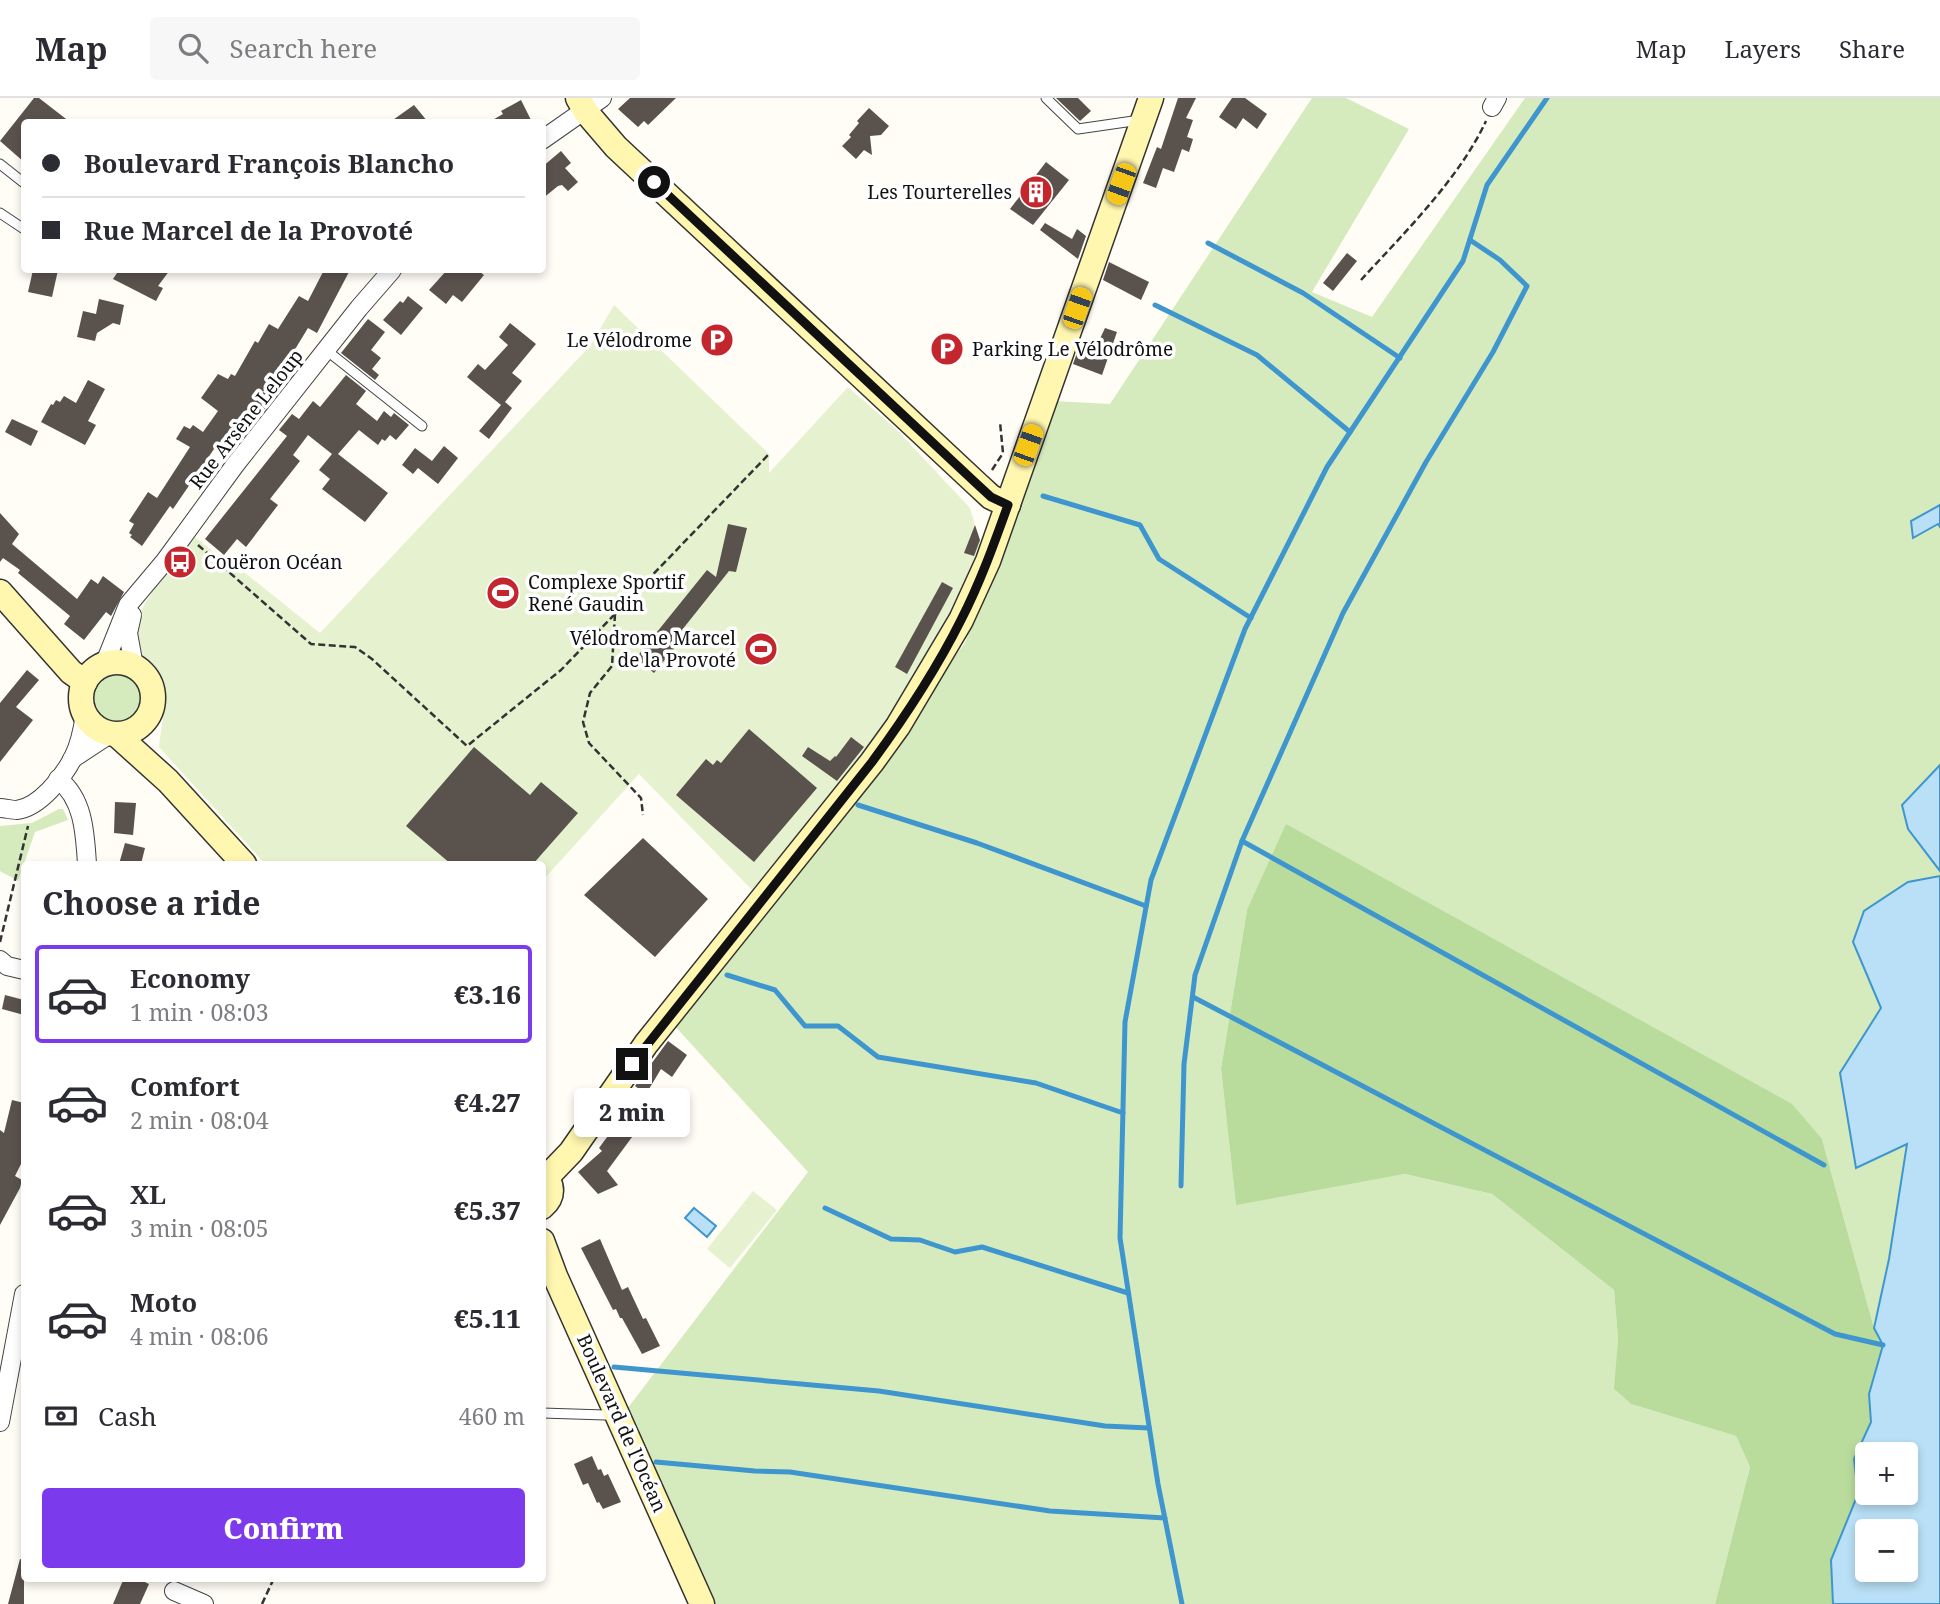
<!DOCTYPE html>
<meta charset="utf-8">
<style>
:root{--surface:#fff;--page:#f7f7f7;--text:#2b2b33;--muted:#7c7c81;--line:#e1e1e2;--accent:#7c3aed}
body{margin:0;font-family:"Noto Serif",serif;background:var(--page);color:var(--text);height:100vh;display:flex;flex-direction:column;font-size:26px;white-space:nowrap}
*{box-sizing:border-box;margin:0}
p{font-size:23px;color:var(--muted)}
.icon{flex:none;width:38px;height:38px;fill:none;stroke:currentColor;stroke-width:2;stroke-linecap:round;stroke-linejoin:round}
.map{position:relative;flex:1;overflow:hidden}
.sheet{position:absolute;left:21px;top:763px;width:525px;height:721px;display:flex;flex-direction:column;background:var(--surface);border-radius:7px;box-shadow:0 4px 10px #0003}
.sheet>*{flex:none}
.top-card{position:absolute;left:21px;top:21px;width:525px;height:154px;border-radius:7px;box-shadow:0 4px 10px #0003;display:grid;align-content:center;height:154px;padding:0 21px;background:var(--surface)}
.buttons{position:absolute;left:1855px;top:1344px;display:grid;gap:14px}
.buttons a{display:grid;place-items:center;width:63px;height:63px;border-radius:7px;background:var(--surface);box-shadow:0 4px 10px #0003;font-size:35px}
.end{position:absolute;width:32px;height:32px;margin:-16px;border:9px solid #111;background:#fff;box-shadow:0 0 0 4px #fff}
.from{border-radius:50%}
.bubble{position:absolute;height:49px;border-radius:7px;background:var(--surface);box-shadow:0 4px 10px #0003;font-size:23px;font-weight:800;line-height:49px;text-align:center}
.car{position:absolute;width:21px;height:42px;margin:-21px -10px;border-radius:9px;box-shadow:0 0 5px 2px #0007;background:linear-gradient(#f5c518 24%,#345 0 40%,#f5c518 0 76%,#345 0 86%,#f5c518 0)}
.top-card b{display:flex;align-items:center;gap:24px;height:66px;font-size:26px}
.top-card b+b{border-top:2px solid var(--line)}
.top-card i{width:18px;height:18px;background:var(--text)}
ul{padding:0;list-style:none}
li{display:flex;align-items:center;gap:21px;height:98px;margin:0 14px 10px;padding:0 7px;border:4px solid transparent;border-radius:7px}
li div{flex:1}
li b{display:block;font-size:26px}
li em{font-style:normal;font-weight:800}
li.active{border-color:var(--accent)}
li>.icon{width:63px;height:63px;stroke-width:1.5}
h2{padding:0 21px;font-size:32px;line-height:84px}
.pay{display:flex;align-items:center;gap:18px;height:77px;padding:0 21px;font-size:26px}
.pay p{margin-inline-start:auto}
.primary-button{display:flex;gap:14px;margin-top:auto;padding:14px 21px}
.primary-button a{flex:1;height:80px;border-radius:7px;background:var(--accent);color:#fff;font-size:28px;font-weight:800;line-height:80px;text-align:center}
header{display:flex;align-items:center;gap:42px;box-sizing:border-box;height:98px;padding:0 35px;background:var(--surface);border-bottom:2px solid var(--line)}
header strong{font-size:33px}
nav{display:flex;gap:38px;margin-inline-start:auto;font-size:24px}
.search{width:490px;height:63px;background:var(--page);display:flex;align-items:center;gap:18px;box-sizing:border-box;padding:0 24px;border-radius:7px;color:var(--muted);font-size:26px}
.map>svg:first-child{display:block}
.green{fill:#d5ebbd}
.forest{fill:#b9dc9c}
.pitch{fill:#e6f2cf}
.water{fill:#b9e0f7;stroke:#3f96cf;stroke-width:2;fill-rule:evenodd}
.lines{fill:none;stroke-linecap:round;stroke-linejoin:round}
.stream{stroke:#3f96cf;stroke-width:5}
.building{fill:#5a524d}
.lane-casing{stroke:#444;stroke-width:11}
.street-casing{stroke:#444;stroke-width:20}
.secondary-casing{stroke:#333;stroke-width:27}
.path{stroke:#333;stroke-width:2.5;stroke-dasharray:7 3.5;stroke-linecap:butt}
.lane{stroke:#fff;stroke-width:9}
.street{stroke:#fff;stroke-width:18}
.secondary{stroke:#fff6b0;stroke-width:24}
.route{stroke:#111;stroke-width:9}
.labels{text-anchor:middle;dominant-baseline:central;stroke-width:7;stroke-linejoin:round;paint-order:stroke}
.poi-label{font-size:19px;fill:#111;stroke:#fff;text-anchor:end}
.street-label{font-size:19px;fill:#111;stroke:#fff}
</style>
<header>
<strong>Map</strong>
<div class="search"><svg class="icon" aria-label="search" viewBox="0 0 24 24"><circle cx="10" cy="10" r="6"/><path d="M15 15l6 6"/></svg>Search here</div>
<nav><a>Map</a><a>Layers</a><a>Share</a></nav>
</header>
<div class="map">
<svg width="1940" height="1506" viewBox="0 0 1940 1506">
<rect width="100%" height="100%" fill="#fffdf5"/>
<g class="green">
<polygon points="1312,0 1346,0 1409,31 1312,194 1372,219 1525,0 1940,0 1940,407 1911,423 1938,426 1940,429 1940,667 1902,708 1908,731 1940,773 1940,778 1908,784 1853,845 1881,910 1840,976 1857,1070 1907,1045 1889,1161 1874,1230 1822,1041 1247,812 1221,971 1236,1106 1405,1076 1492,1096 1614,1192 1618,1241 1615,1292 1631,1306 1736,1338 1750,1369 1715,1506 715,1506 627,1311 808,1074 672,925 965,545 1054,303 1110,306"/>
<circle cx="117" cy="601" r="25"/>
<polygon points="59,711 63,711 68,722 35,734 18,783 0,773 0,728 32,725"/>
</g>
<polygon class="forest" points="1286,726 1792,1006 1822,1041 1874,1230 1883,1247 1869,1296 1871,1324 1854,1361 1858,1396 1831,1462 1833,1506 1715,1506 1750,1369 1736,1338 1631,1306 1614,1291 1618,1241 1614,1192 1492,1096 1405,1076 1236,1107 1221,971 1247,812"/>
<g class="pitch">
<path d="M614 207 769 356V375L848 289 896 331 970 410 981 447C963 495 940 542 913 586 868 660 807 725 752 792L639 676 543 782 542 766H265L159 649C161 626 172 590 155 571 147 561 133 560 132 544 130 514 177 462 195 439L241 476 244 474 320 535 590 248Z"/>
<polygon points="753,1093 777,1112 730,1170 707,1151"/>
</g>
<g class="water">
<polygon points="1940,407 1940,429 1938,426 1913,440 1911,423"/>
<polygon points="1940,667 1940,773 1908,731 1902,707"/>
<path d="M1940 778V1506H1833L1831 1462 1858 1396 1854 1361 1871 1324 1869 1296 1883 1247 1874 1230 1889 1161 1907 1046 1856 1070 1840 975 1881 910 1853 844 1864 813 1908 784ZM1867 1356H1906V1395H1867ZM1867 1433H1906V1472H1867Z"/>
<polygon points="694,1110 716,1128 707,1139 685,1120"/>
</g>
<g class="lines">
<g class="stream">
<polyline points="1208,145 1303,195 1400,260"/>
<polyline points="1155,207 1257,257 1350,334"/>
<polyline points="1043,398 1140,427 1159,461 1251,520"/>
<polyline points="858,707 977,745 1146,808"/>
<polyline points="1242,743 1824,1067"/>
<polyline points="727,877 775,892 805,928 838,928 878,959 1036,985 1123,1015"/>
<polyline points="1193,899 1835,1236 1883,1247"/>
<polyline points="1181,1088 1184,966 1195,877 1242,743 1343,515 1426,364 1493,254 1527,188 1500,162 1470,142"/>
<polyline points="825,1110 891,1141 920,1142 955,1154 982,1149 1128,1195"/>
<polyline points="614,1269 879,1293 1105,1328 1149,1330"/>
<polyline points="656,1364 755,1373 790,1374 1050,1413 1165,1420"/>
<polyline points="1182,1506 1158,1386 1120,1140 1125,924 1151,782 1245,531 1327,369 1463,163 1487,87 1547,0"/>
</g>
</g>
<g class="building">
<polygon points="34,0 39,0 70,24 24,24 24,64 0,43"/>
<polygon points="630,0 676,0 648,27 644,23 638,29 618,11"/>
<polygon points="1056,0 1078,0 1091,13 1080,23"/>
<polygon points="1178,0 1196,0 1186,20 1193,22 1187,39 1193,41 1189,54 1182,51 1174,74 1163,70 1156,90 1143,85 1157,49 1161,51"/>
<polygon points="1232,0 1245,0 1267,16 1257,31 1243,20 1236,31 1219,19"/>
<polygon points="521,2 532,24 489,24 503,16 501,13"/>
<polygon points="414,7 428,24 390,24"/>
<polygon points="869,10 889,28 881,37 870,38 872,57 864,52 856,61 842,48 851,39 849,37 859,25 857,23"/>
<polygon points="561,53 571,65 565,70 578,84 568,93 562,87 558,88 542,101 542,69"/>
<polygon points="1046,64 1069,82 1033,127 1010,111"/>
<polygon points="1045,125 1072,141 1077,131 1086,138 1078,161 1040,132"/>
<polygon points="1347,155 1357,163 1333,193 1323,185"/>
<polygon points="1109,164 1149,184 1141,202 1103,182"/>
<polygon points="33,172 58,172 52,199 28,194"/>
<polygon points="119,172 170,172 158,188 163,190 156,203 113,181"/>
<polygon points="324,172 350,172 317,235 308,230 283,271 278,269 263,294 273,300 265,311 256,305 224,352 221,355 214,351 173,411 170,408 142,448 130,439 132,437 129,435 134,426 129,423 148,394 157,400 190,349 176,341 184,328 190,331 193,327 203,334 218,313 201,300 218,276 228,281 231,276 235,278 255,243 258,245 269,226 278,231 299,198 308,203"/>
<polygon points="447,172 477,172 484,177 462,204 453,197 446,206 429,192"/>
<polygon points="408,198 423,210 401,237 383,222 400,203 403,205"/>
<polygon points="99,201 124,207 120,227 113,225 97,235 95,243 77,239 83,213 96,216"/>
<polygon points="368,221 385,234 371,252 381,260 372,271 379,277 375,282 341,255"/>
<polygon points="510,225 536,246 512,275 522,283 505,304 512,310 489,341 479,333 501,307 467,279 478,266 485,272 508,247 499,239"/>
<polygon points="1105,230 1117,234 1102,277 1073,266 1082,241 1097,247"/>
<polygon points="346,277 366,293 356,306 377,323 384,313 391,319 394,315 409,327 396,342 390,337 385,343 382,341 378,347 359,332 338,356 388,395 365,424 322,391 330,381 319,372 332,356 308,337 293,357 300,363 270,401 278,407 246,449 237,441 224,457 205,441 287,338 279,332 292,316 299,321 313,303 320,309"/>
<polygon points="88,282 105,291 88,323 96,327 85,347 41,324 51,306 53,307 56,302 60,304 64,298 76,305"/>
<polygon points="12,321 38,333 31,348 5,334"/>
<polygon points="444,348 458,360 438,386 418,370 413,376 402,367 415,350 432,363"/>
<polygon points="0,415 19,436 12,446 77,501 91,481 98,486 103,478 124,494 111,518 106,514 84,542 64,526 70,518 18,475 20,472 3,460 0,464"/>
<polygon points="728,426 747,430 736,474 729,473 682,532 686,536 654,575 636,560 707,472 716,479"/>
<polygon points="975,427 980,442 974,458 964,455"/>
<polygon points="942,484 953,490 907,576 895,569"/>
<polygon points="27,572 39,582 16,609 33,622 0,664 0,605"/>
<polygon points="749,631 817,690 754,764 676,697 706,661 713,667 717,662 721,665"/>
<polygon points="851,639 864,649 837,683 802,658 808,649 830,663 835,658 836,659"/>
<polygon points="474,649 530,697 541,684 578,715 533,766 451,766 406,728"/>
<polygon points="115,704 136,705 133,737 114,735"/>
<polygon points="643,740 708,801 655,859 584,797"/>
<polygon points="125,745 145,750 141,766 119,766"/>
<polygon points="5,897 24,902 24,917 2,911"/>
<polygon points="668,943 687,957 672,979 661,971 646,996 635,988"/>
<polygon points="12,1002 24,1005 24,1060 15,1078 22,1082 20,1090 0,1127 0,1032 4,1035"/>
<polygon points="633,1004 649,1016 607,1073 618,1087 598,1096 578,1074 602,1053 599,1050"/>
<polygon points="600,1141 622,1192 628,1189 643,1221 646,1220 660,1248 642,1256 622,1220 620,1220 616,1211 613,1212 581,1150"/>
<polygon points="592,1358 598,1372 601,1371 604,1378 608,1376 621,1404 603,1411 599,1404 597,1405 588,1385 583,1387 574,1366"/>
<polygon points="20,1461 24,1462 24,1506 8,1506"/>
<polygon points="124,1480 136,1480 149,1486 140,1506 113,1506"/>
</g>
<g class="lines">
<defs>
<g id="lane">
<polyline points="1046,0 1078,31 1140,22"/>
<polyline points="0,66 24,85"/>
<polyline points="0,115 24,131"/>
<polyline points="326,252 422,328"/>
<polyline points="542,1315 605,1317 612,1314"/>
</g>
<g id="street">
<polyline points="1492,9 1497,0"/>
<polyline points="542,42 602,0"/>
<polyline points="132,517 128,535 134,568"/>
<polyline points="104,567 128,507 165,463 235,367 359,210 392,172"/>
<polyline points="72,661 110,636"/>
<path d="M58 681C84 701 85 736 87 766"/>
<path d="M0 710C5 710 12 712 17 712 40 709 63 679 73 660 80 646 83 631 85 616"/>
<polyline points="0,862 7,868 24,872"/>
<polyline points="0,1324 24,1196"/>
<polyline points="174,1493 204,1506"/>
</g>
<g id="secondary">
<polyline points="578,0 586,14 616,49 978,387 991,399 1008,407"/>
<polyline points="0,494 71,574 85,584"/>
<circle cx="117" cy="600" r="36"/>
<polyline points="117,637 168,683 244,766"/>
<path d="M542 1076C554 1086 554 1099 542 1109"/>
<polyline points="547,1079 571,1054 646,946 872,664 898,628 961,522 988,463 1151,0"/>
<polyline points="542,1143 555,1178 702,1506"/>
</g>
</defs>
<use href="#lane" class="lane-casing"/>
<use href="#street" class="street-casing"/>
<use href="#secondary" class="secondary-casing"/>
<g class="path">
<path d="M1361 182C1404 135 1459 81 1486 23"/>
<polyline points="992,372 1003,355 1000,324"/>
<polyline points="198,447 311,546 355,549 372,561 467,648 561,572 769,356"/>
<polyline points="615,516 612,568 590,595 583,624 589,645 641,700 643,717"/>
<polyline points="0,844 28,728"/>
<polyline points="262,1506 274,1480"/>
</g>
<use href="#lane" class="lane"/>
<use href="#street" class="street"/>
<use href="#secondary" class="secondary"/>
</g>
<g class="lines">
<path class="route" d="M632 966 872 664C905 619 936 572 961 522 980 485 994 446 1008 407L991 399 978 387 654 84"/>
</g>
<defs>
<symbol id="building-disc" viewBox="-11 -11 22 22"><circle r="9.5" fill="#c4262e" stroke="#fff"/><path d="M-4-6H4V6H1V3H-1V6H-4ZM-2.5-4.3h1.7v1.8h-1.7ZM.8-4.3h1.7v1.8H.8ZM-2.5-1h1.7V.8h-1.7ZM.8-1h1.7V.8H.8Z" fill="#fff"/></symbol>
<symbol id="parking-disc" viewBox="-11 -11 22 22"><circle r="9.5" fill="#c4262e" stroke="#fff"/><path d="M-3.5-5.5H1a3.5 3.5 0 0 1 0 7H-1V5.5H-3.5ZM-1-3.4V-.6H.8a1.4 1.4 0 0 0 0-2.8Z" fill="#fff"/></symbol>
<symbol id="bus-disc" viewBox="-11 -11 22 22"><circle r="9.5" fill="#c4262e" stroke="#fff"/><path d="M-5-6H5V4H4V6H2V4H-2V6H-4V4H-5ZM-3.5-4V0h7V-4ZM-3.5 1.2v1.5H-2V1.2ZM2 1.2v1.5H3.5V1.2Z" fill="#fff"/></symbol>
<symbol id="stadium-disc" viewBox="-11 -11 22 22"><circle r="9.5" fill="#c4262e" stroke="#fff"/><path d="M0-5a6.5 5 0 1 0 0 10a6.5 5 0 1 0 0-10ZM-3.5-1.8h7v3.6h-7Z" fill="#fff"/></symbol>
</defs>
<g fill-rule="evenodd">
<use href="#building-disc" x="1017" y="75" width="38" height="38"/>
<use href="#parking-disc" x="698" y="223" width="38" height="38"/>
<use href="#parking-disc" x="928" y="232" width="38" height="38"/>
<use href="#bus-disc" x="161" y="445" width="38" height="38"/>
<use href="#stadium-disc" x="484" y="476" width="38" height="38"/>
<use href="#stadium-disc" x="742" y="532" width="38" height="38"/>
</g>
<g class="labels">
<g class="poi-label">
<text x="1012" y="94">Les Tourterelles</text>
<text x="692" y="242">Le Vélodrome</text>
<text x="972" y="251" text-anchor="start">Parking Le Vélodrôme</text>
<text x="204" y="464" text-anchor="start">Couëron Océan</text>
<text x="528" y="484" text-anchor="start">Complexe Sportif<tspan x="528" dy="22">René Gaudin</tspan></text>
<text x="736" y="540">Vélodrome Marcel<tspan x="736" dy="22">de la Provoté</tspan></text>
</g>
<g class="street-label">
<text transform="translate(246 321) rotate(-52)">Rue Arsène Leloup</text>
<text transform="translate(622 1325) rotate(66)">Boulevard de l'Océan</text>
</g>
</g>
</svg>
<div class="buttons">
<a>+</a>
<a>−</a>
</div>
<i class="end from" style="left:654px;top:84px"></i>
<i class="end" style="left:632px;top:966px"></i>
<div class="bubble" style="left:574px;top:990px;width:116px">2 min</div>
<i class="car" style="left:1121px;top:86px;rotate:200deg"></i>
<i class="car" style="left:1077px;top:210px;rotate:19deg"></i>
<i class="car" style="left:1028px;top:347px;rotate:20deg"></i>
<div class="top-card">
<b><i class="from"></i>Boulevard François Blancho</b>
<b><i></i>Rue Marcel de la Provoté</b>
</div>
<section class="sheet">
<h2>Choose a ride</h2>
<ul>
<li class="active"><svg class="icon" aria-label="car" viewBox="0 0 24 24"><path d="M5 17H2v-5l4-1 3-4h7l3 4 3 1v5h-3M9 17h6M6 11h13"/><circle cx="7" cy="17" r="2"/><circle cx="17" cy="17" r="2"/></svg><div><b>Economy</b><p>1 min · 08:03</p></div><em>€3.16</em></li>
<li><svg class="icon" aria-label="car" viewBox="0 0 24 24"><path d="M5 17H2v-5l4-1 3-4h7l3 4 3 1v5h-3M9 17h6M6 11h13"/><circle cx="7" cy="17" r="2"/><circle cx="17" cy="17" r="2"/></svg><div><b>Comfort</b><p>2 min · 08:04</p></div><em>€4.27</em></li>
<li><svg class="icon" aria-label="car" viewBox="0 0 24 24"><path d="M5 17H2v-5l4-1 3-4h7l3 4 3 1v5h-3M9 17h6M6 11h13"/><circle cx="7" cy="17" r="2"/><circle cx="17" cy="17" r="2"/></svg><div><b>XL</b><p>3 min · 08:05</p></div><em>€5.37</em></li>
<li><svg class="icon" aria-label="car" viewBox="0 0 24 24"><path d="M5 17H2v-5l4-1 3-4h7l3 4 3 1v5h-3M9 17h6M6 11h13"/><circle cx="7" cy="17" r="2"/><circle cx="17" cy="17" r="2"/></svg><div><b>Moto</b><p>4 min · 08:06</p></div><em>€5.11</em></li>
</ul>
<div class="pay"><svg class="icon" aria-label="cash" viewBox="0 0 24 24"><path d="M3 7h18v10H3z"/><circle cx="12" cy="12" r="2"/></svg>Cash<p>460 m</p></div>
<div class="primary-button"><a>Confirm</a></div>
</section>
</div>
